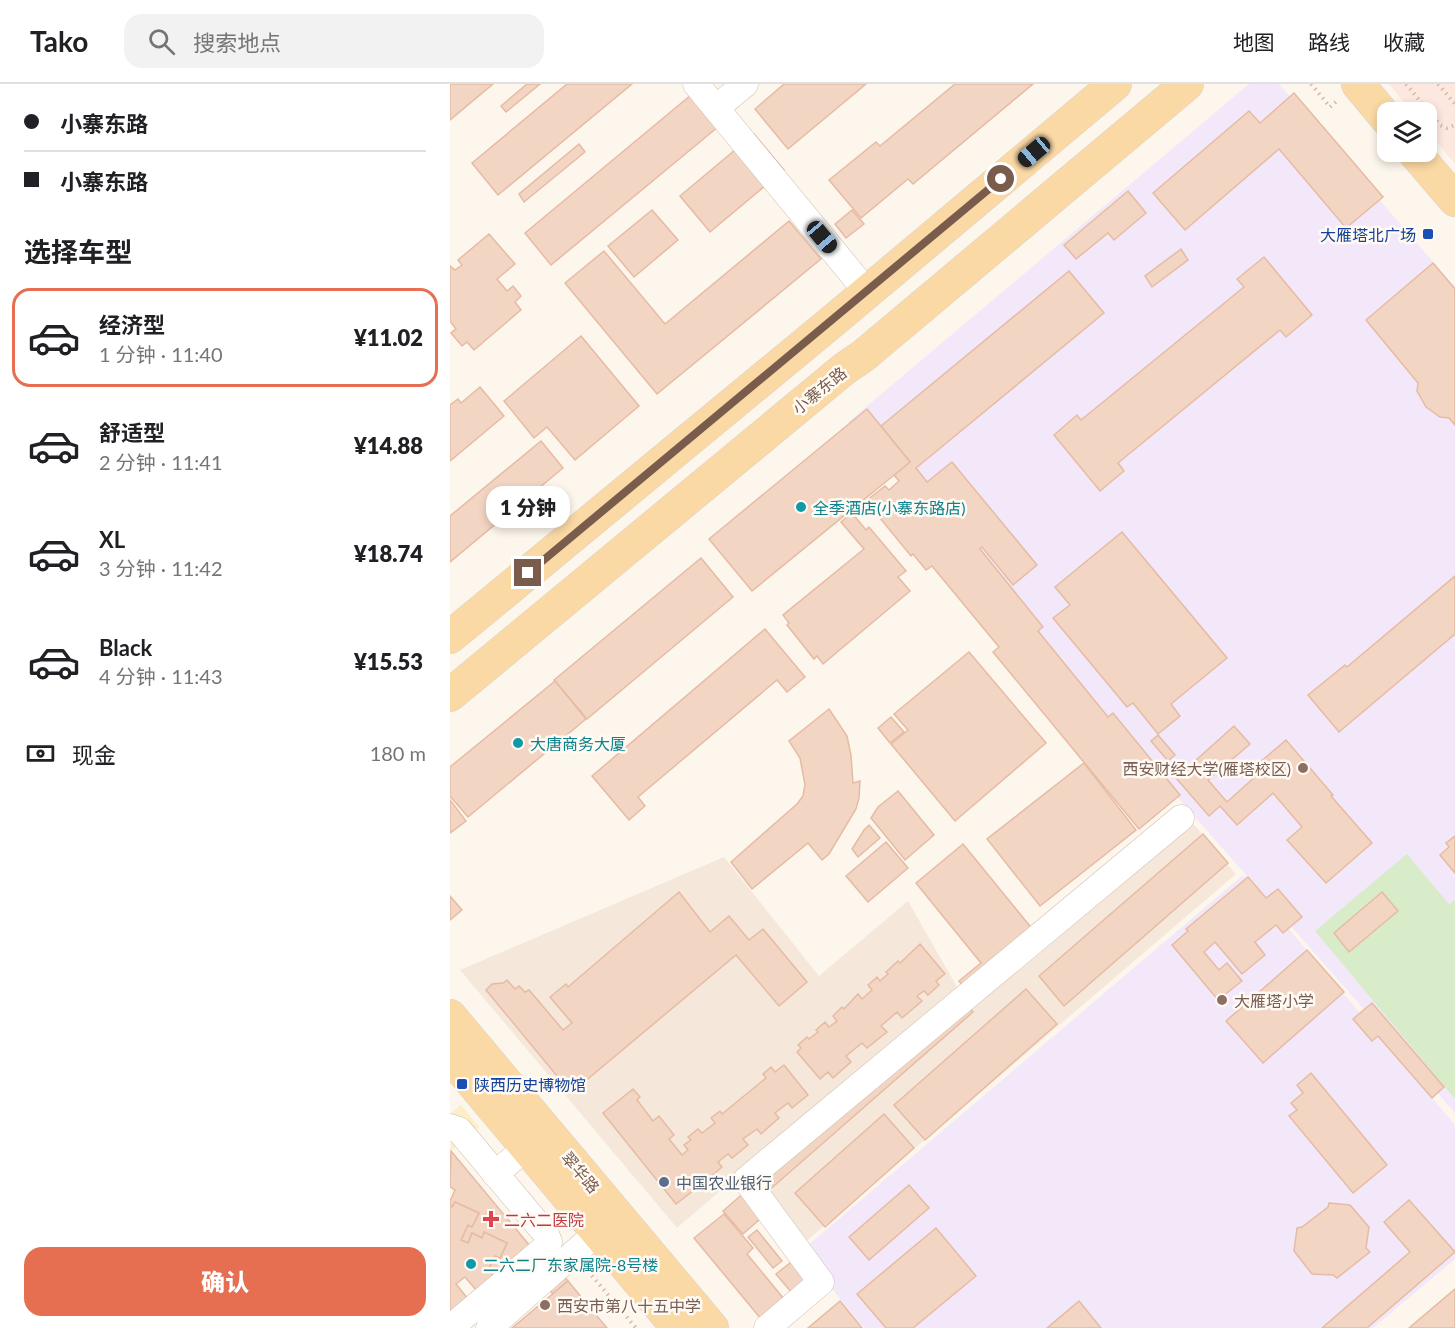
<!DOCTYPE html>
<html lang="zh">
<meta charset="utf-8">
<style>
:root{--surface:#fff;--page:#f2f2f2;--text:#202124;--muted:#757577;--line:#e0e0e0;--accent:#e76f51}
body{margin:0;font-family:Lato,"Noto Sans SC",sans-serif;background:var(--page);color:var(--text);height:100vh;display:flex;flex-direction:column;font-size:22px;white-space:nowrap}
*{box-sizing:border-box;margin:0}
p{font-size:20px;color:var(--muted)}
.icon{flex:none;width:33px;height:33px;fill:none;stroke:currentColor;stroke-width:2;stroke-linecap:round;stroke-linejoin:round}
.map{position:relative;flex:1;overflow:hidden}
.drawer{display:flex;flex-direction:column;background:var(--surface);width:450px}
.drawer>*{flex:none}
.guide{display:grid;align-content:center;height:132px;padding:0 24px;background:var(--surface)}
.tools{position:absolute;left:927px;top:18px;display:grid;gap:12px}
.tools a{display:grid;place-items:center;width:60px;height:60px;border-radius:12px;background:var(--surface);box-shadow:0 3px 9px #0003;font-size:30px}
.end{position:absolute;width:27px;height:27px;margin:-14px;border:8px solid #7a5c4d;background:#fff;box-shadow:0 0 0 3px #fff}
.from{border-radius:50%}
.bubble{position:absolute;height:42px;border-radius:18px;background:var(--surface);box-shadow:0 3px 9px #0003;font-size:20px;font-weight:800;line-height:42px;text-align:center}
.car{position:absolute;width:18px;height:36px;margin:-18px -9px;border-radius:8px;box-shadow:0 0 4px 2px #0007;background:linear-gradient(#222 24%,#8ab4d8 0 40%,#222 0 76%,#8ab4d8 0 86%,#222 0)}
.guide b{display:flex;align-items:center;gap:21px;height:57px;font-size:22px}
.guide b+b{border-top:2px solid var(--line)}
.guide i{width:15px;height:15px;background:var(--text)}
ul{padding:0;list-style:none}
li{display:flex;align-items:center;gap:18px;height:99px;margin:0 12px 9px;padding:0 12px;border:3px solid transparent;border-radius:18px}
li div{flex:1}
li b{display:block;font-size:22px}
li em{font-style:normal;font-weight:800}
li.active{border-color:var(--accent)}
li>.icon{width:54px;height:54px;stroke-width:1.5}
h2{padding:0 24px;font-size:27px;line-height:72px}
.pay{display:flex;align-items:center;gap:15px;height:66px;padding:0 24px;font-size:22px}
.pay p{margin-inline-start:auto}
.primary-button{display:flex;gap:12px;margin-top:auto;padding:12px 24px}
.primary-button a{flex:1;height:69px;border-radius:18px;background:var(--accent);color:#fff;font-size:24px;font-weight:800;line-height:69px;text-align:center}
header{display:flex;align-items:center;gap:36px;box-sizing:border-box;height:84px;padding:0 30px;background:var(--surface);border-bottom:2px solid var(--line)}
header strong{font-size:28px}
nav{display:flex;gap:33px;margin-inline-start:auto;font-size:21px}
.search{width:420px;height:54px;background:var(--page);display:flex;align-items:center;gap:15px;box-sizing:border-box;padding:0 21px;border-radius:18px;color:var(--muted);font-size:22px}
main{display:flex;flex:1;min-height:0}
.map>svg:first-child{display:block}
.residential{fill:#f5e8da}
.commercial{fill:#fde8e0}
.education{fill:#f3e8fa}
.green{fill:#d8ecc9}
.sand{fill:#fcefc7}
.building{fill:#f3d5c3;stroke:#e6bba3;stroke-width:1.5}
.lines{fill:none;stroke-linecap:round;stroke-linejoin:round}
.minor-casing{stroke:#d1beb0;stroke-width:27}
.major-casing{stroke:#dad1cd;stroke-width:34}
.path{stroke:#d9b8a5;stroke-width:4;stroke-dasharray:1.5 4.5;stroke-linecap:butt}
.minor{stroke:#fff;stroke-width:26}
.major{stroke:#fbd9a5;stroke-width:33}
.route{stroke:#7a5c4d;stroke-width:8}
.transit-dot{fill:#1a4fb4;stroke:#fffaf3;stroke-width:2}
.culture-dot{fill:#0f9aa8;stroke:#fffaf3;stroke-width:2}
.education-dot{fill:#8d6e63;stroke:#fffaf3;stroke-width:2}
.service-dot{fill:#5c6f8a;stroke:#fffaf3;stroke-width:2}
.health-dot{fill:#e0444e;stroke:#fffaf3;stroke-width:2}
.labels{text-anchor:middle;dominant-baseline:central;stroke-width:5;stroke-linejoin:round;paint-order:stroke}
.transit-label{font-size:16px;fill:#164399;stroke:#fffaf3;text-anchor:end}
.street-label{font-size:16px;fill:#7a5c4d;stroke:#fffaf3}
.culture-label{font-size:16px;fill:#0d838f;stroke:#fffaf3;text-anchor:start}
.education-label{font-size:16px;fill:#785e54;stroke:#fffaf3;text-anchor:start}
.service-label{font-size:16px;fill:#4e5e75;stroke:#fffaf3;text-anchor:start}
.health-label{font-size:16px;fill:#be3a42;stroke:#fffaf3;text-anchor:start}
</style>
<header>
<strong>Tako</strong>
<div class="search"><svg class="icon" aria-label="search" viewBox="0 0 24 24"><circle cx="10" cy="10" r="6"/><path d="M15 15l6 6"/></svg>搜索地点</div>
<nav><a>地图</a><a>路线</a><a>收藏</a></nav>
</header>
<main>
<section class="drawer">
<div class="guide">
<b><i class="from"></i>小寨东路</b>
<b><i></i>小寨东路</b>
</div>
<h2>选择车型</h2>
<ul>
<li class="active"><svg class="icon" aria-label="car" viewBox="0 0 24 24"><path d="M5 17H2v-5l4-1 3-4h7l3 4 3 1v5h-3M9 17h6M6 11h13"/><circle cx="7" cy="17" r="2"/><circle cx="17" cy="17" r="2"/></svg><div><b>经济型</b><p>1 分钟 · 11:40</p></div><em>¥11.02</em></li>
<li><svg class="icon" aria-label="car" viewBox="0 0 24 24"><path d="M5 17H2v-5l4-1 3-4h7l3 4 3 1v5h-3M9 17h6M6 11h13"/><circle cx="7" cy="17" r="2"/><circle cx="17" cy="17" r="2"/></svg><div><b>舒适型</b><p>2 分钟 · 11:41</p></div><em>¥14.88</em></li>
<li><svg class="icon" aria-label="car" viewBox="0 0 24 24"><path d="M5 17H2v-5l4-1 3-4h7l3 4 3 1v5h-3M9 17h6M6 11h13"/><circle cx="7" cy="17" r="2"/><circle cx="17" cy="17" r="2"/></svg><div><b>XL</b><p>3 分钟 · 11:42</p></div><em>¥18.74</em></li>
<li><svg class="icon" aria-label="car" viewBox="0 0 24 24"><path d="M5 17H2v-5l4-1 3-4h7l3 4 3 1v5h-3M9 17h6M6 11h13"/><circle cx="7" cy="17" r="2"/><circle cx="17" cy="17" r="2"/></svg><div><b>Black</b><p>4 分钟 · 11:43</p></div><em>¥15.53</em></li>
</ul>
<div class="pay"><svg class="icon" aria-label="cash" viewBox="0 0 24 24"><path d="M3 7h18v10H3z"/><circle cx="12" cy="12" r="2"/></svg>现金<p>180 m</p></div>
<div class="primary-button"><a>确认</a></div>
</section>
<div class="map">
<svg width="1005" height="1244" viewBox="0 0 1005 1244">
<rect width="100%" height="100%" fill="#fdf6ec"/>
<g class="residential">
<polygon points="741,737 786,790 354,1159 308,1102"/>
<polygon points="274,773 369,892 458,817 507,903 227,1144 10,886"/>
</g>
<polygon class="commercial" points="939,0 1005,0 1005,80 977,46 976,28 962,28"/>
<g class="education">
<polygon points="799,0 829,0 1005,203 1005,1029 398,338"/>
<polygon points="793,791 1005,1041 1005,1175 923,1244 414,1244 351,1167"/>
</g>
<polygon class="green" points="957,770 999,820 1005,816 1005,1015 865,847"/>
<polygon class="sand" points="11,1021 29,1043 1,1067 0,1030"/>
<g class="building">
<polygon points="0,0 43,0 0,36"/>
<polygon points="77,0 90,0 56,28 51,22"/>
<polygon points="117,0 182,0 48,111 22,79"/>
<polygon points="334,0 416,0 338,65 305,25"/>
<polygon points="505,0 583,0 463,100 458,95 411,134 379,96 426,58 430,62"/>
<polygon points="247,6 274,38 101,181 75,149"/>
<polygon points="844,9 933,113 896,144 829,65 735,146 703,109 799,27 810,39"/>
<polygon points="304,50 334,86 260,148 230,112"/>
<polygon points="129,60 135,68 74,118 69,110"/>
<polygon points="678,107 696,129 664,156 658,149 626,175 614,161"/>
<polygon points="202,126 228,156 184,193 158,162"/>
<polygon points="402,126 414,140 396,154 385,140"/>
<polygon points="339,137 371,175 207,310 115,199 154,167 215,240"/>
<polygon points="39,150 65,180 47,195 57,207 63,202 71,212 65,218 71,226 24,266 17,258 12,262 1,249 6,245 0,237 0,182 5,186 12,181 8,176"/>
<polygon points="731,165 738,176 702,203 695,192"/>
<polygon points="814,173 862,231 836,253 830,246 668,379 674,387 650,407 604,351 627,331 631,336 794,203 787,195"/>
<polygon points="983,179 1005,205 1005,341 999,334 990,333 976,323 967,307 968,299 916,236"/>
<polygon points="619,187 654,229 466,384 477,398 502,378 587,481 563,501 532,463 530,465 593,543 588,547 658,633 663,629 730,711 689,745 543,568 549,563 482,482 476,486 463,470 461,472 416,417 435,402 439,406 449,397 444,391 460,378 431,342"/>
<polygon points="131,252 189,322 125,376 97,343 84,354 54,317"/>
<polygon points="30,303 54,332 0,377 0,321 8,315 11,319"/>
<polygon points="417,325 460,378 302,507 259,455"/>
<polygon points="91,357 113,384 0,478 0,432"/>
<polygon points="402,429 416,446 419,443 456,487 448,493 460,507 373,580 367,572 364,575 337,541 339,539 333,531 414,465 391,438"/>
<polygon points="672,448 777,574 721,620 730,632 708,650 683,619 677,623 603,534 620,521 605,503"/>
<polygon points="251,474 283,513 137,635 104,596"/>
<polygon points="1005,492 1005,550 889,648 858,611 895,581 897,583"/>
<polygon points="315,545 355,593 337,608 327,596 188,713 195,722 179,736 142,692"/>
<polygon points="519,568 596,659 505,737 441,660 458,646 444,630"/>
<polygon points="105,597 136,635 18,733 0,712 0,683"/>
<polygon points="379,625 397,652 401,671 403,699 410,697 409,714 406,725 379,770 372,776 358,759 302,805 281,778 347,720 353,712 355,701 350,674 339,657"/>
<polygon points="441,633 454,648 440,659 428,644"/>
<polygon points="784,642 800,660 758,696 777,718 807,691 802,685 836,656 883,711 881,712 922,759 876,799 837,756 852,743 823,709 787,741 770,722 759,732 726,694"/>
<polygon points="708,651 725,671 718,677 701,657"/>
<polygon points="634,679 686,746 590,822 537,755"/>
<polygon points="448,707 484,751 455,776 421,734 428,723"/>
<polygon points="0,716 16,737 0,749"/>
<polygon points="419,741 430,754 408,773 402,765 414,746"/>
<polygon points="753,750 778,779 614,922 589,892"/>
<polygon points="1005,752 1005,789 990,771 999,763 996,759"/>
<polygon points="436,758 458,784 418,818 396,792"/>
<polygon points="513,760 588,852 519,909 509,897 531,879 466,799"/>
<polygon points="798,793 816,814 828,805 852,833 833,849 826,841 805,858 815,871 792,890 765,858 754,868 769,886 777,879 792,897 768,916 722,861 738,847 736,845"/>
<polygon points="229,808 260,848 279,832 299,856 313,845 357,898 329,922 286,871 121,1009 36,906 42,900 53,899 57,896 65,905 69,902 75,908 79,906 113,946 122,939 100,913 116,900 118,903"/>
<polygon points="932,808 948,827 899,868 884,849"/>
<polygon points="0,812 12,826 0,836"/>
<polygon points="470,860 495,890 486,897 489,901 478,911 474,907 467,912 472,917 452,934 447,928 431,942 437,948 417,964 412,959 396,972 401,978 383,994 378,988 370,995 347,968 351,964 348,961 357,953 359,955 368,948 366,946 375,938 379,943 387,937 383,932 392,923 394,925 408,910 412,915 422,906 418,901 427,893 430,897 438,890 436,888 448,877 450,879"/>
<polygon points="857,866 894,908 813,979 776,937"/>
<polygon points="576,905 607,940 475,1056 444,1021"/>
<polygon points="513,917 523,928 317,1108 326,1121 293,1150 273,1127"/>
<polygon points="922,919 994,1003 982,1014 928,952 922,957 903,935"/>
<polygon points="334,981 358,1011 342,1024 338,1019 325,1029 329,1034 311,1050 307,1045 293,1055 298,1061 282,1074 278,1070 268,1078 272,1083 256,1097 251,1091 238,1101 243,1107 226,1120 153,1029 183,1005 190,1013 187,1016 203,1037 209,1032 224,1051 219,1055 232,1071 238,1066 234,1061 241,1056 238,1053 248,1045 252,1049 265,1039 261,1034 270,1027 272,1030 316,994 313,990 321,983 325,988"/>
<polygon points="861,989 937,1081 903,1109 839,1032 847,1026 841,1019 853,1009 847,1001"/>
<polygon points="434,1030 464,1064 375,1143 345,1109"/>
<polygon points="1,1067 80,1162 44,1193 38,1186 45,1172 50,1174 57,1159 34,1148 32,1154 22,1149 18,1159 11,1156 18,1141 22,1143 29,1129 5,1118 2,1123 0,1122 0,1117 5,1106 0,1103"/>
<polygon points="459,1101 479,1124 419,1176 399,1153"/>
<polygon points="959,1116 1005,1168 917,1244 872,1244 960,1168 934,1138"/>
<polygon points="5,1118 29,1129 22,1143 18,1141 11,1156 18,1159 22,1149 32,1154 34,1148 57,1159 50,1174 45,1172 38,1186 49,1199 32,1213 15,1193 6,1200 23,1221 0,1228 0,1122 2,1123"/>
<polygon points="879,1119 900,1121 919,1143 916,1164 920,1168 887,1194 883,1191 862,1190 844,1167 847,1144 852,1143 878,1123"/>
<polygon points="274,1130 303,1164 297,1170 334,1215 311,1235 244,1154"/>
<polygon points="486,1144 526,1192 463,1244 436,1244 407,1210"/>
<polygon points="307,1146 332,1177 323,1184 298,1153"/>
<polygon points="354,1168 369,1186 342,1209 326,1190"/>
<polygon points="108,1186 118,1197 103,1210 93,1198"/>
<polygon points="118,1197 157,1244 62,1244"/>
<polygon points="1005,1205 1005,1244 959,1244"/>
<polygon points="390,1217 412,1244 358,1244"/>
<polygon points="629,1217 651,1244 597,1244"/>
</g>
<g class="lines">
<defs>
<g id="minor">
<polyline points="246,0 417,208"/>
<polyline points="266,24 295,0"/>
<polyline points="0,1043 9,1046 96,1150 99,1158 95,1164 0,1244"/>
<polyline points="45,1090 77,1063"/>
<polyline points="39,1244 148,1148"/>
<polyline points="317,1244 371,1198 296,1096 731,734"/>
</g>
<g id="major">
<polyline points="908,0 938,36"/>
<polyline points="964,68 1005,116"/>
<polyline points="0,553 384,236 665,0"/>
<polyline points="0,611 394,285 413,272 737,0"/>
<polyline points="0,932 262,1244"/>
<polyline points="0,972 228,1244"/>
</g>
</defs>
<use href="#minor" class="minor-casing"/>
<use href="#major" class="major-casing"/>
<g class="path">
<polyline points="861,0 880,23 887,17"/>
<polyline points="956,0 990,41 997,44 1005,41"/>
<polyline points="988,0 1005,20"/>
<polyline points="138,1187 186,1244"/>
</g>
<use href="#minor" class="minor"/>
<use href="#major" class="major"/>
</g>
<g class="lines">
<polyline class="route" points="78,489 551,95"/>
</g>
<g class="transit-dot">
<rect x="972" y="144" width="12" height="12" rx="3"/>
<rect x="6" y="994" width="12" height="12" rx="3"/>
</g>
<g class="culture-dot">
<circle cx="351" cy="423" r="6"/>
<circle cx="68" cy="659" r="6"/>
<circle cx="21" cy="1180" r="6"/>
</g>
<g class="education-dot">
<circle cx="853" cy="684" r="6"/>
<circle cx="772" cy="916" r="6"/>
<circle cx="95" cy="1221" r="6"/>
</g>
<circle class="service-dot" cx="214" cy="1098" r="6"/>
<path class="health-dot" d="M38 1126h6v6h6v6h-6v6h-6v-6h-6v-6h6z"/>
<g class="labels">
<g class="transit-label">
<text x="966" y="150">大雁塔北广场</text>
<text x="24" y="1000" text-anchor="start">陕西历史博物馆</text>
</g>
<g class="street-label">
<text transform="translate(369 306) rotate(-39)">小寨东路</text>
<text transform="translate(131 1088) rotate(50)">翠华路</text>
</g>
<g class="culture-label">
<text x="363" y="423">全季酒店(小寨东路店)</text>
<text x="80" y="659">大唐商务大厦</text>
<text x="33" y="1180">二六二厂东家属院-8号楼</text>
</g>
<g class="education-label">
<text x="841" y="684" text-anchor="end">西安财经大学(雁塔校区)</text>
<text x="784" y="916">大雁塔小学</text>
<text x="107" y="1221">西安市第八十五中学</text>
</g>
<g class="service-label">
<text x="226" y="1098">中国农业银行</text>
</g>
<g class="health-label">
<text x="54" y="1135">二六二医院</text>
</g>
</g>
</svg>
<div class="tools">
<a><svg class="icon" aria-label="layers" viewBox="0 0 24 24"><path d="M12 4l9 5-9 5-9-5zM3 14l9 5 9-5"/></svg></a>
</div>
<i class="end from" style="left:551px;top:95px"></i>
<i class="end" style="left:78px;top:489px"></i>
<div class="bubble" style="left:36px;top:402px;width:84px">1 分钟</div>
<i class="car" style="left:584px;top:68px;rotate:230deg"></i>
<i class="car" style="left:372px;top:153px;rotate:140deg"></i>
</div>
</main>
